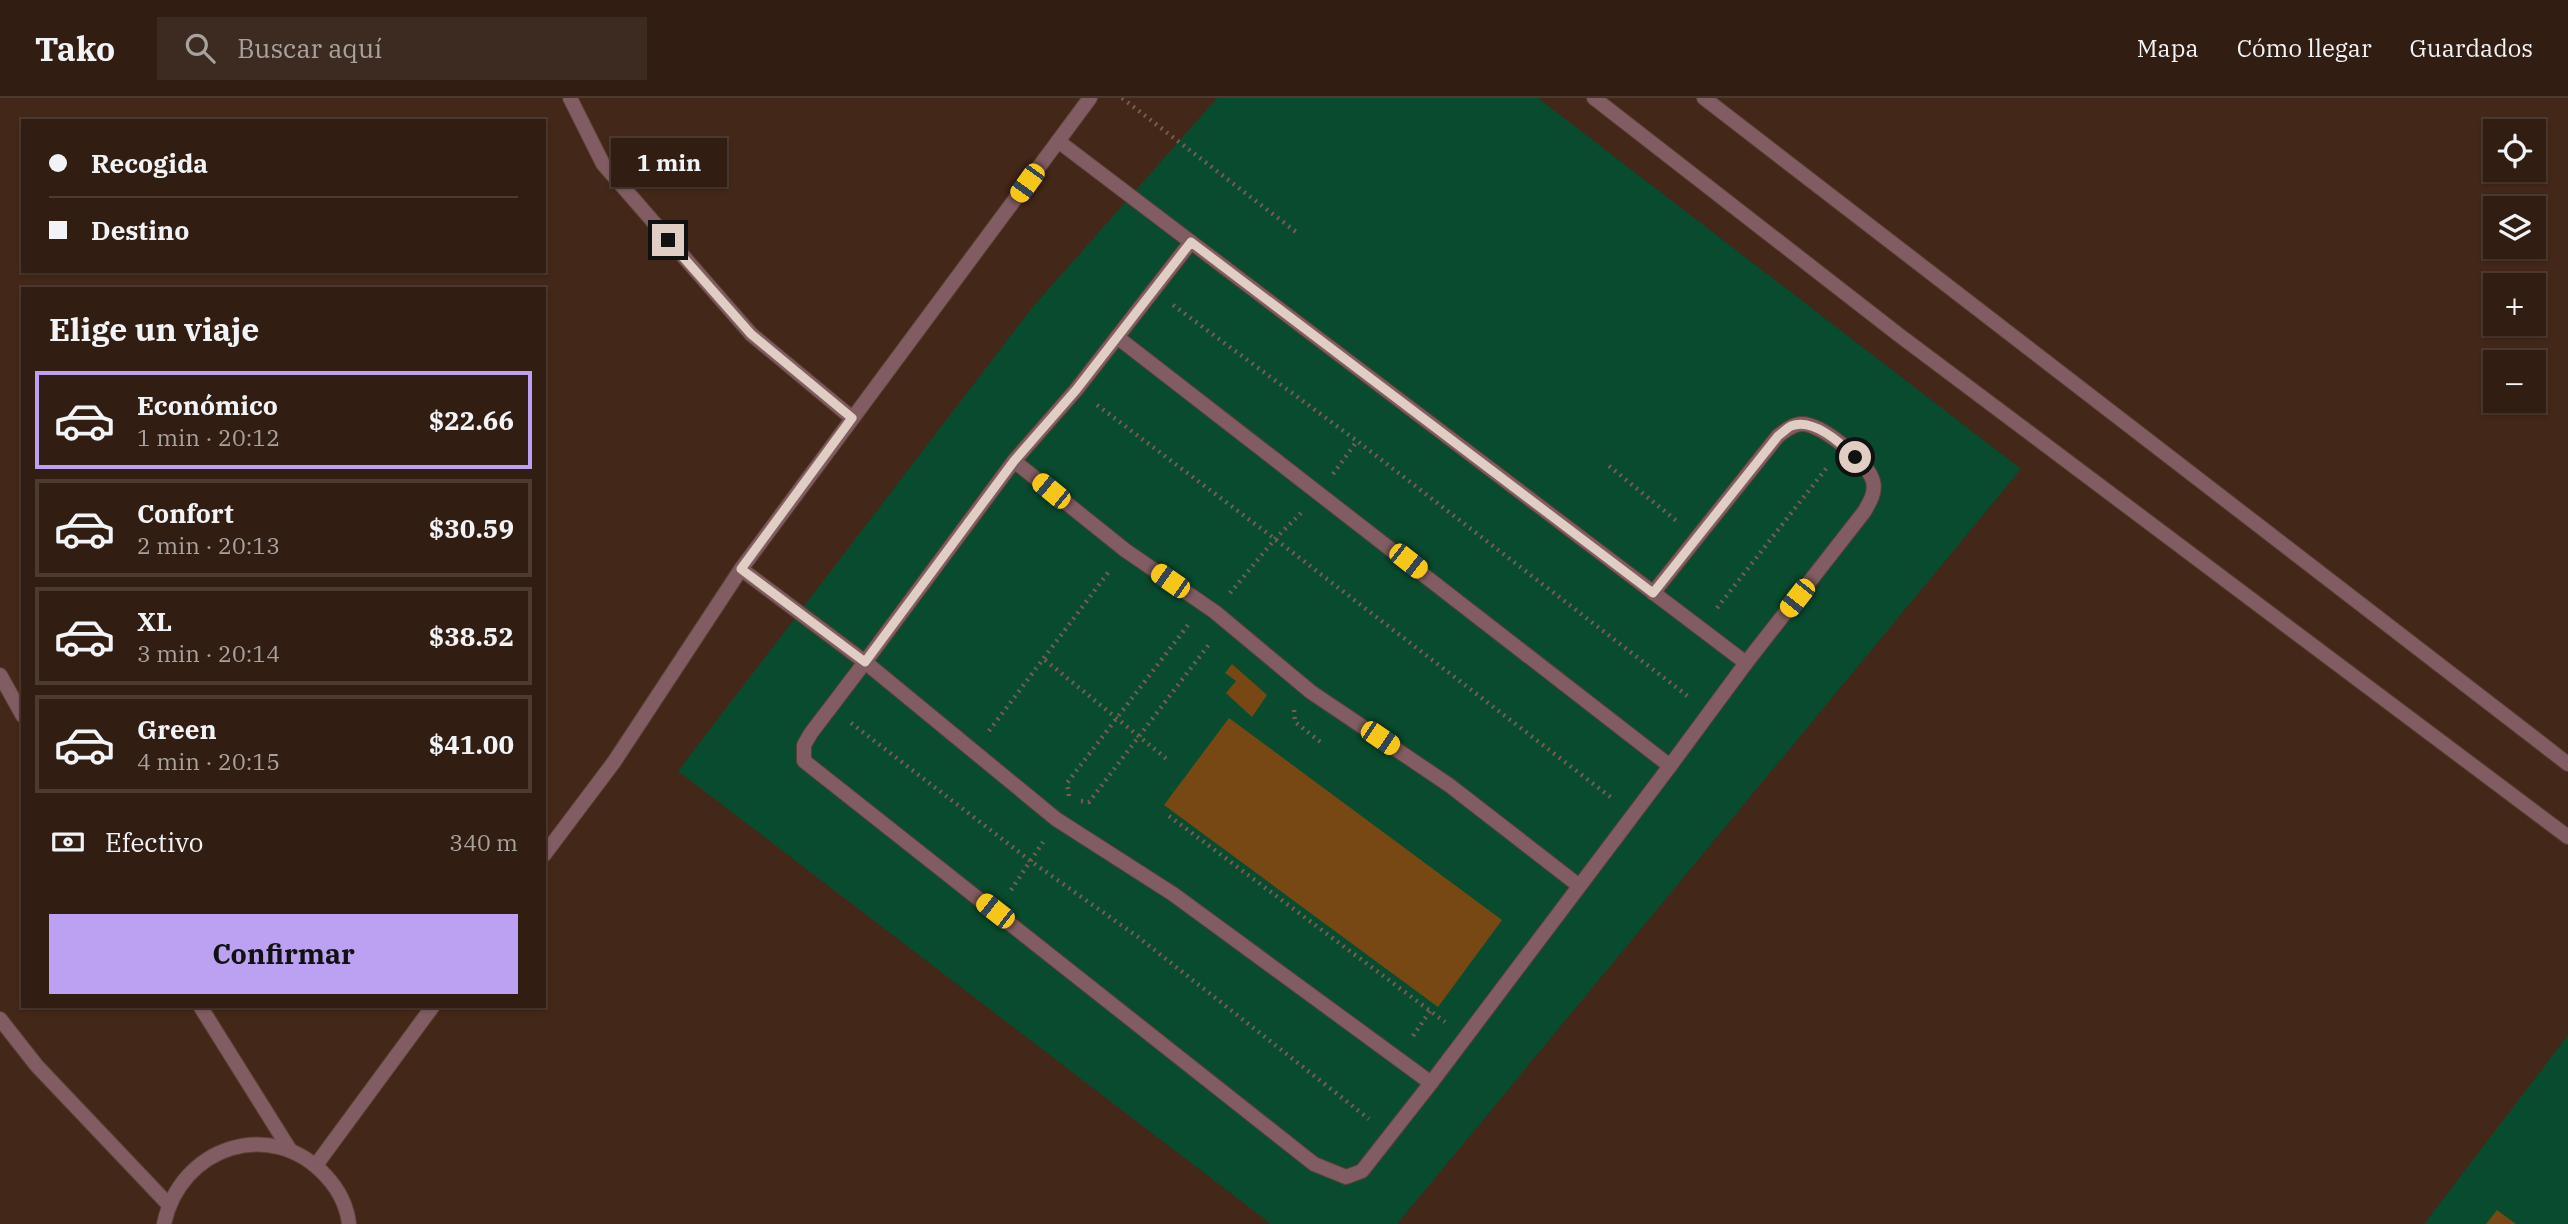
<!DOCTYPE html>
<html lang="es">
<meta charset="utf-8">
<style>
:root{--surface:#321d12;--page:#3d2a20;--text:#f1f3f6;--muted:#a8a29f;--line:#4d3b32;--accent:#bca0f2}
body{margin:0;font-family:"IBM Plex Serif",serif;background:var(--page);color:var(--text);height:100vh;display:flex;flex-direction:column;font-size:26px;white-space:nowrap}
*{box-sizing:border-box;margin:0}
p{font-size:23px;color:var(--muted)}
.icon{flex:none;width:38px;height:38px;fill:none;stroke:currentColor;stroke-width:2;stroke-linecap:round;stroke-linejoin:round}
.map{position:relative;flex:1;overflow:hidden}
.sheet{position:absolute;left:21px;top:189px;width:525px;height:721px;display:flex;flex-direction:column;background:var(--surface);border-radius:0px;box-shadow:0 2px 5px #0004,0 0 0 2px var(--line)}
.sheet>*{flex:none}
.banner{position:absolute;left:21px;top:21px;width:525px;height:154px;border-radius:0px;box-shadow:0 2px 5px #0004,0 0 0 2px var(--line);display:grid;align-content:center;height:154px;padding:0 28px;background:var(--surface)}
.buttons{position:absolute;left:2483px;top:21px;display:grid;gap:14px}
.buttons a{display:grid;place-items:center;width:63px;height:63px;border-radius:0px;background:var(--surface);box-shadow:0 2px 5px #0004,0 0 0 2px var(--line);font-size:35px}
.end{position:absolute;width:32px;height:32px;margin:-16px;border:9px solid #e0cdc4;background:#111;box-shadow:0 0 0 4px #111}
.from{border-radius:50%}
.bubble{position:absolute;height:49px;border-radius:0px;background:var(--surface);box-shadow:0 2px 5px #0004,0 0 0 2px var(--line);font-size:23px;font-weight:700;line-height:49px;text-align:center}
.car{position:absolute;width:21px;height:42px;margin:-21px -10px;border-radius:9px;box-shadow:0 0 5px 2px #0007;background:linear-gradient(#f5c518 24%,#345 0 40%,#f5c518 0 76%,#345 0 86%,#f5c518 0)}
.banner b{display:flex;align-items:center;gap:24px;height:66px;font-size:26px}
.banner b+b{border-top:2px solid var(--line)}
.banner i{width:18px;height:18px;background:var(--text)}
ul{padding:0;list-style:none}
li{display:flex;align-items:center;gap:21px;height:98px;margin:0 14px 10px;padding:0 14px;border:4px solid var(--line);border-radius:0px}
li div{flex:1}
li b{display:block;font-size:26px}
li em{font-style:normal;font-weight:700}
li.on{border-color:var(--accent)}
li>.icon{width:63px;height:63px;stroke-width:1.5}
h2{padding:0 28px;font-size:32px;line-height:84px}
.pay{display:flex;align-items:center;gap:18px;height:77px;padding:0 28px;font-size:26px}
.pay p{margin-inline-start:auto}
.primary-button{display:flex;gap:14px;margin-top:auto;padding:14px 28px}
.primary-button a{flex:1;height:80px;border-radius:0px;background:var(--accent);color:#111;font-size:28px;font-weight:700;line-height:80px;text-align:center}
header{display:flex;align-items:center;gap:42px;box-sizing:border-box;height:98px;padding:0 35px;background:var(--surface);border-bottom:2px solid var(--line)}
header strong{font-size:33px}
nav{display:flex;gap:38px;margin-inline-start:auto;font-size:24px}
.search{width:490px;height:63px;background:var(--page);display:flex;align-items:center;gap:18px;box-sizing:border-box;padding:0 24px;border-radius:0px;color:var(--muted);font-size:26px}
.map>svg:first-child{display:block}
.green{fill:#094b2f}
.building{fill:#774814}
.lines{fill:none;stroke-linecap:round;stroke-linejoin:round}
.lane-casing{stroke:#5c4234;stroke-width:16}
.street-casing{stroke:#5c4234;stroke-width:16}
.path{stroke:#765d50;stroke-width:4.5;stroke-dasharray:2 5;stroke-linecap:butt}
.lane{stroke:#825c63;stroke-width:14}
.street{stroke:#825c63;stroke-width:14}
.route{stroke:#e0cdc4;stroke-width:9}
</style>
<header>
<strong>Tako</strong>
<div class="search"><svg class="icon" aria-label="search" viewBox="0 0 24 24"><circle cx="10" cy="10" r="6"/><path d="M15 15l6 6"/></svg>Buscar aquí</div>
<nav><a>Mapa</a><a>Cómo llegar</a><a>Guardados</a></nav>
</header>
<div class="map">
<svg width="2568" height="1126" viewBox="0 0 2568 1126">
<rect width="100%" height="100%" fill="#432718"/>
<g class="green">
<polygon points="1217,0 1538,0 2021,371 1397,1126 1271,1126 678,673 1031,211"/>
<polygon points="2568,937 2568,1126 2424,1126"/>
</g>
<g class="building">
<polygon points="1232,566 1267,597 1252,619 1226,595 1236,583 1225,575"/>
<polygon points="1229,620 1502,822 1438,909 1164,707"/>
<polygon points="2497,1112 2516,1126 2486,1126"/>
</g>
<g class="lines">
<defs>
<g id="lane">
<polyline points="1058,43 1191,144 1076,292 1014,363 865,564 1056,721 1173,796 1431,985"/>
<polyline points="1191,144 1746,565"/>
<path d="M1117 239 1670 668 1746 565 1864 414C1870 404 1876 394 1873 383 1867 363 1822 326 1802 326 1792 326 1785 333 1778 338L1653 495"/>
<polyline points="1014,363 1125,452 1215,514 1311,594 1449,687 1578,787"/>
<polyline points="741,471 865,564 811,635 804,647 804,663 1314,1066 1346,1079 1362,1073 1431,985 1670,668"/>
</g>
<g id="street">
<polyline points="570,0 603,66 751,236 852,320"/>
<polyline points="1594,0 1899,237 2568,739"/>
<polyline points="1704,0 2568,666"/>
<polyline points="0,577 23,618"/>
<polyline points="544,757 614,664 741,471 1090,0"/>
<polyline points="200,908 290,1052"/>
<polyline points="0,921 37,968 168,1106"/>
<polyline points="316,1067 433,908"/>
<path d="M164 1126C180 1049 271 1018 326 1078 338 1091 347 1108 349 1126"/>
</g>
</defs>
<use href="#lane" class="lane-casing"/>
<use href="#street" class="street-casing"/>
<g class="path">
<polyline points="1122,0 1296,134"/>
<polyline points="1173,207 1357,343 1690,600"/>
<polyline points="1097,307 1275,441 1613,701"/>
<polyline points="1609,368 1678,424"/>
<polyline points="1333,376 1357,343"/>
<polyline points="1230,495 1275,441 1301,415"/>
<polyline points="1717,510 1828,368"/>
<polyline points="1045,562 1168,662"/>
<polyline points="1294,612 1295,624 1323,646"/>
<polyline points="851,625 1032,764 1138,839 1369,1021"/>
<polyline points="989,633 1110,472"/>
<polyline points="1069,698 1067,685 1188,527"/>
<polyline points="1081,703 1089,704 1210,545"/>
<polyline points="1169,718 1445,924"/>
<polyline points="1011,792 1043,744"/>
<polyline points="1413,938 1430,913"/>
</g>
<use href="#lane" class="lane"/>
<use href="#street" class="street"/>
</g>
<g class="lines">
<path class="route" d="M668 142 751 236 852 320 741 471 865 564 1014 363 1076 292 1191 144 1653 495 1778 338C1782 335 1787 330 1791 328 1813 319 1841 345 1855 359"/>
</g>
</svg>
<div class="buttons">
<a><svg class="icon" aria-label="locate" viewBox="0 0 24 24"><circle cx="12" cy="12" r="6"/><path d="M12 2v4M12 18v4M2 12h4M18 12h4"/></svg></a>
<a><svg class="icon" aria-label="layers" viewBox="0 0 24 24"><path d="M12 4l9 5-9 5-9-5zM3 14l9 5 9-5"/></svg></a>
<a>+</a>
<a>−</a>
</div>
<i class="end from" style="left:1855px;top:359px"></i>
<i class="end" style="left:668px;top:142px"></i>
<div class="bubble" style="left:611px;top:40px;width:116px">1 min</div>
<i class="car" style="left:1027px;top:85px;rotate:216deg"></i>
<i class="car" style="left:1051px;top:393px;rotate:309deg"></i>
<i class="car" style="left:1408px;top:463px;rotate:128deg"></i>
<i class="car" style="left:1170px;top:483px;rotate:305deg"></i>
<i class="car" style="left:1797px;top:500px;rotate:218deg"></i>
<i class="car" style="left:1380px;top:640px;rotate:124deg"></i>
<i class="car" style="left:995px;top:813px;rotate:308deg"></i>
<div class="banner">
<b><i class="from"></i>Recogida</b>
<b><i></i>Destino</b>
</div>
<section class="sheet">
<h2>Elige un viaje</h2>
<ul>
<li class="on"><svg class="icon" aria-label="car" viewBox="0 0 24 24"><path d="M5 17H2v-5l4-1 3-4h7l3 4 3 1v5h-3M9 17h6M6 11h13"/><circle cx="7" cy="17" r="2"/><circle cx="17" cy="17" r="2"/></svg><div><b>Económico</b><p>1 min · 20:12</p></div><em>$22.66</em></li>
<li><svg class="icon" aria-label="car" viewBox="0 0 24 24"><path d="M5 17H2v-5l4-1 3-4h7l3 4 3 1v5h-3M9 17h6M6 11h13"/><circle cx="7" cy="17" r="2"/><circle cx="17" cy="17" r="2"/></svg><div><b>Confort</b><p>2 min · 20:13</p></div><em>$30.59</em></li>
<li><svg class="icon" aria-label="car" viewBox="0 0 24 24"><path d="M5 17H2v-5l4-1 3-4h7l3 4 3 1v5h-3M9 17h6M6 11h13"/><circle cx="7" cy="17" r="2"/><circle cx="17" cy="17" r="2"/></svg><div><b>XL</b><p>3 min · 20:14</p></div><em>$38.52</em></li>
<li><svg class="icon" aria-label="car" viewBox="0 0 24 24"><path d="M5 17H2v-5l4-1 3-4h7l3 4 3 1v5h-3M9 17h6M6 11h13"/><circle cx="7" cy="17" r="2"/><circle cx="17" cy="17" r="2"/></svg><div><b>Green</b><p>4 min · 20:15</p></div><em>$41.00</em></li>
</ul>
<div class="pay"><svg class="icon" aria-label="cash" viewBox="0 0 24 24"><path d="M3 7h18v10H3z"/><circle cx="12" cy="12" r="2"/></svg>Efectivo<p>340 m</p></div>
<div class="primary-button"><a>Confirmar</a></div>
</section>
</div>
